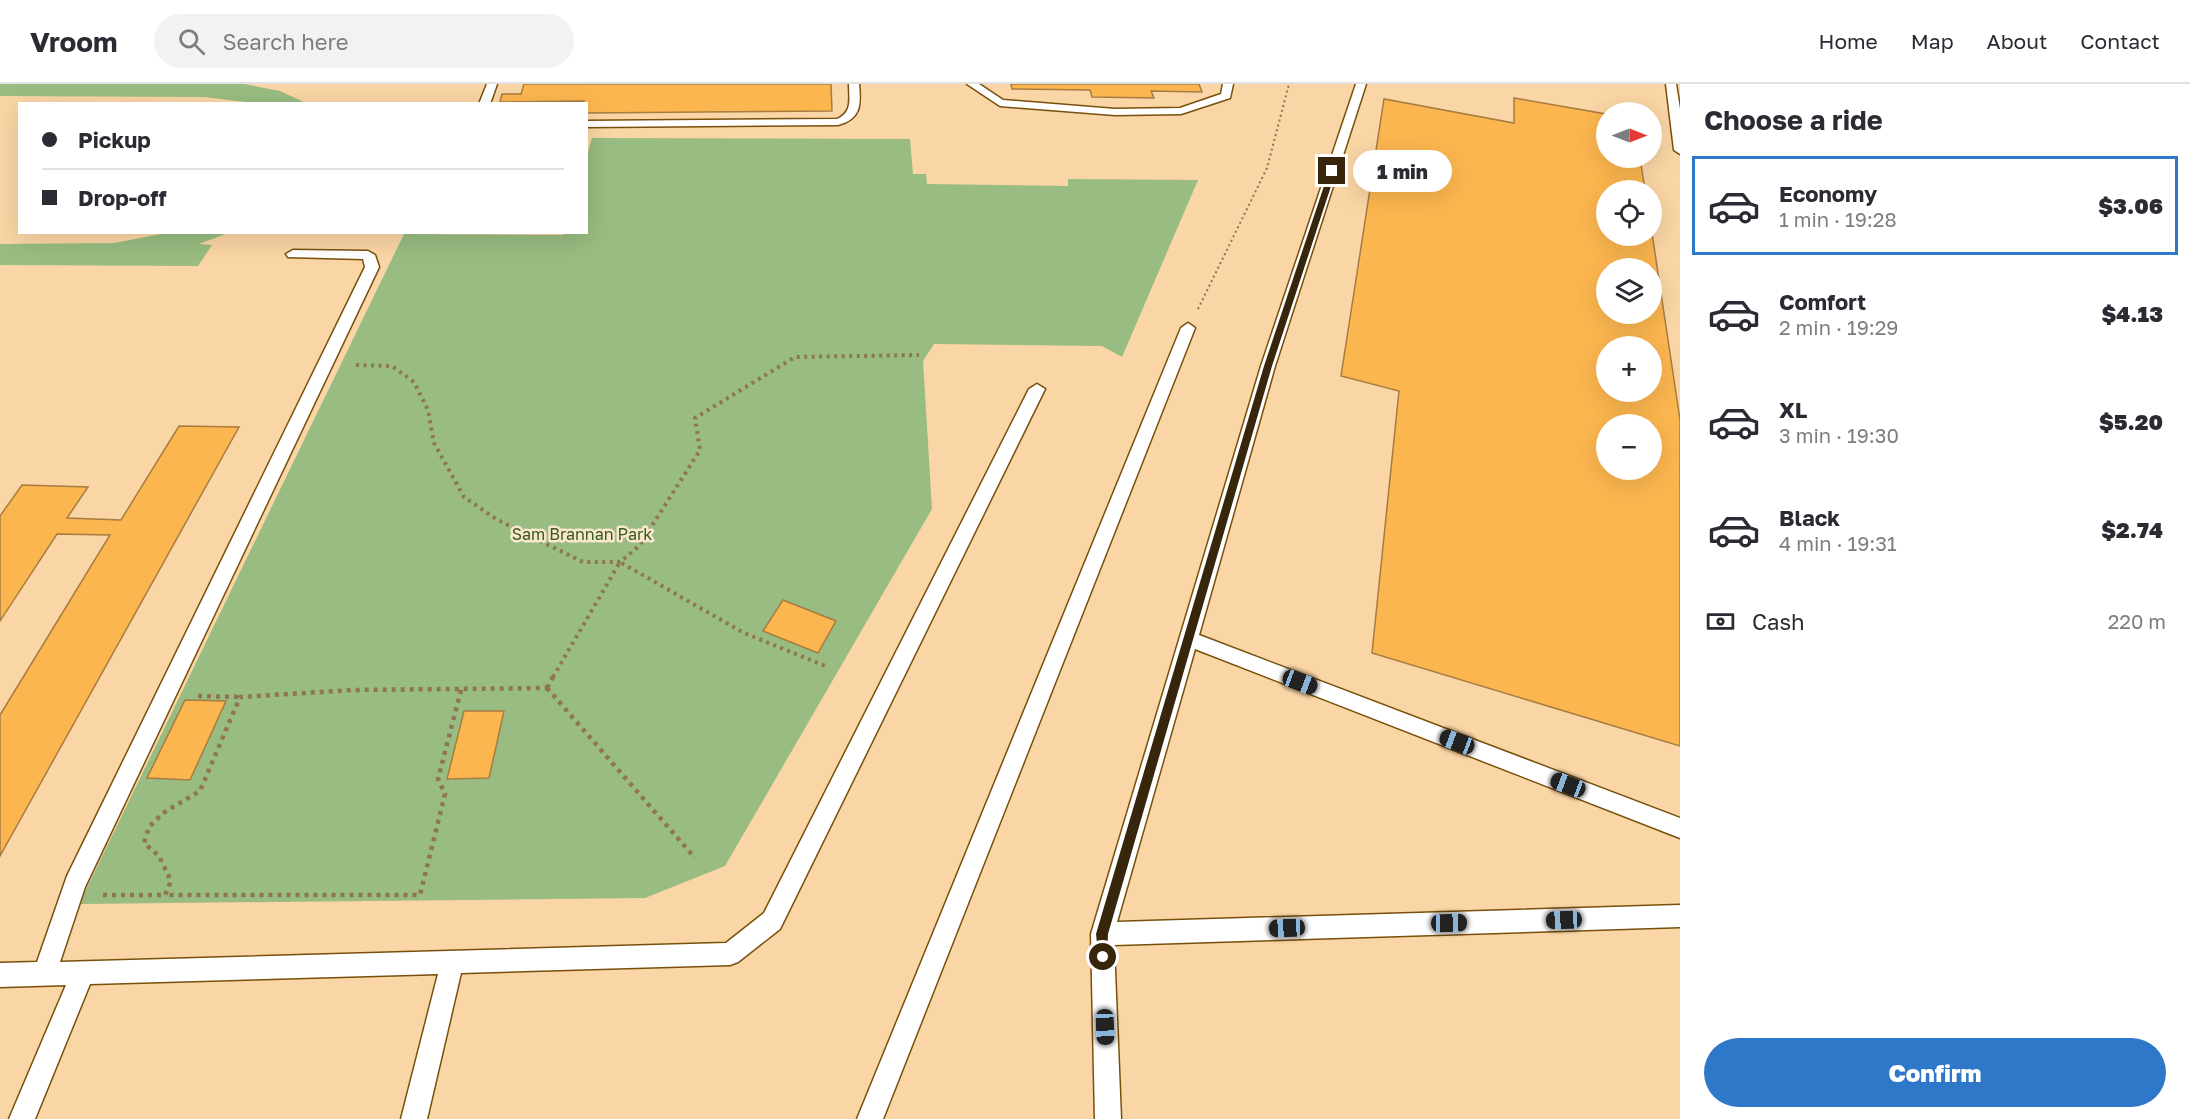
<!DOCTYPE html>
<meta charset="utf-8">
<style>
:root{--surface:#fff;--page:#f2f2f3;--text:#2b2b33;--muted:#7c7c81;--line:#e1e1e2;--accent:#2f77c8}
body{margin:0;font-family:"Golos Text",sans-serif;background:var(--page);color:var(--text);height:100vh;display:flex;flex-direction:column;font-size:22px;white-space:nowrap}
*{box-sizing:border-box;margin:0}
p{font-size:20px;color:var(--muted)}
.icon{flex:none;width:33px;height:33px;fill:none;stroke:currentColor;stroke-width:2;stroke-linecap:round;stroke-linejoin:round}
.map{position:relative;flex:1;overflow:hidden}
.side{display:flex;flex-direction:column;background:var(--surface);width:510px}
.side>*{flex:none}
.banner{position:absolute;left:18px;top:18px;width:570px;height:132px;border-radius:0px;box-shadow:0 6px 24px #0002;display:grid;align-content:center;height:132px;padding:0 24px;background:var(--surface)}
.needle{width:39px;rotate:90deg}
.buttons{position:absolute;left:1596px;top:18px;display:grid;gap:12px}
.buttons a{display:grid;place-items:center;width:66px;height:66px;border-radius:50%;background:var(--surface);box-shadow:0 6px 24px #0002;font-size:30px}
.end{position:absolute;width:27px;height:27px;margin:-14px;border:8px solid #37260c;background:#fff;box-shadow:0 0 0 3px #fff}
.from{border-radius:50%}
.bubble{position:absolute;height:42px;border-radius:21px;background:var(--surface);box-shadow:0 6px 24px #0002;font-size:20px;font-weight:800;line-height:42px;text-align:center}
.car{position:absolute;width:18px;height:36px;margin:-18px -9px;border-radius:8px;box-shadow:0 0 4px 2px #0007;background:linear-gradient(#222 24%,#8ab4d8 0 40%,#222 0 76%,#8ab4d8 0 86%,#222 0)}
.banner b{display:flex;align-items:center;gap:21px;height:57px;font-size:22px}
.banner b+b{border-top:2px solid var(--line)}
.banner i{width:15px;height:15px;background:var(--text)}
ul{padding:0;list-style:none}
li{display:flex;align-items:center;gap:18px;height:99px;margin:0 12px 9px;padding:0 12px;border:3px solid transparent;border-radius:0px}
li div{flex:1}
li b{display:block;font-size:22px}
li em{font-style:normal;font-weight:800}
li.current{border-color:var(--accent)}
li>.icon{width:54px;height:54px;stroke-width:1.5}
h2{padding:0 24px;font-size:27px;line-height:72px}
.pay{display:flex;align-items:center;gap:15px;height:66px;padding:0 24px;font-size:22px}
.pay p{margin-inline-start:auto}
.cta{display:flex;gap:12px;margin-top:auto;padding:12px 24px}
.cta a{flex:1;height:69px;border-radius:36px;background:var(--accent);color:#fff;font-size:24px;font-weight:800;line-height:69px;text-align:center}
header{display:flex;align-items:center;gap:36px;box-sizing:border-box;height:84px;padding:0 30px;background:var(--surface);border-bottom:2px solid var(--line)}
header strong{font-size:28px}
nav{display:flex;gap:33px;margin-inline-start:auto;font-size:21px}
.search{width:420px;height:54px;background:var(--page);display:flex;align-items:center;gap:15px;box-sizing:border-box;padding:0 21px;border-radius:33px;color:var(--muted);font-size:22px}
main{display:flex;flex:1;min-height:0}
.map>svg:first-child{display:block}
.green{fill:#98bc81}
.building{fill:#fcb64f;stroke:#a77c41;stroke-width:1.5;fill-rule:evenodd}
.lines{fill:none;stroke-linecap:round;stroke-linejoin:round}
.lane-casing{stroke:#78500b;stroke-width:3}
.path-far2{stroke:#8f7551;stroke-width:2;stroke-dasharray:2 3;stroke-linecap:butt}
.path-far1{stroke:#8f7551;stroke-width:4;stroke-dasharray:3 4.5;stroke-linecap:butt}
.path{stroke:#8f7551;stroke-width:4.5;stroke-dasharray:4 5;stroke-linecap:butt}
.lane{fill:#fff;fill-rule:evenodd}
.route{fill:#37260c}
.labels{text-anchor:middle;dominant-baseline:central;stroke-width:5;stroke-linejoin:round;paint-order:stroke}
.park-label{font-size:16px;fill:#365a18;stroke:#f8e6ce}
</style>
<header>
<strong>Vroom</strong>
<div class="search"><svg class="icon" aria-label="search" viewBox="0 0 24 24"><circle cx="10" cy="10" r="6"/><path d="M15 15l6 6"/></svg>Search here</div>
<nav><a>Home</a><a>Map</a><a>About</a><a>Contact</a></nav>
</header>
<main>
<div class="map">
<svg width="1680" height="1035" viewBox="0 0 1680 1035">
<rect width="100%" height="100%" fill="#fad5a5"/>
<g class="green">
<polygon points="0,0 244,0 280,7 306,19 253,19 205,13 0,12"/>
<polygon points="592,54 910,55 913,90 926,90 927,100 1068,102 1068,95 1198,96 1122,273 1102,262 934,260 923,277 932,425 725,782 645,814 79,820 404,150 563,151 564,149 586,148 587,72"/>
<polygon points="172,148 228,149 199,160 212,161 198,182 0,181 0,160 114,159"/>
</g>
<g class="building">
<polygon points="524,0 831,0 832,27 586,29 586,20 583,20 584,17 500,18 502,10 521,10"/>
<polygon points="1011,0 1199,0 1202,8 1151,7 1154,14 1092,13 1090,6 1012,5"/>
<path d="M1514 14 1606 30V74H1640L1645 106H1606V152H1652V149L1680 336V662L1372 569 1399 307 1341 292 1384 15 1514 39ZM1606 184H1652V230H1606ZM1606 262H1652V308H1606ZM1606 340H1652V386H1606Z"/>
<polygon points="179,342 239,343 0,772 0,631 110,451 57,450 0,537 0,432 22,401 88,403 67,434 121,436"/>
<polygon points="783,516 836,537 818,569 763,547"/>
<polygon points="185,616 226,617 190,696 147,694"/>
<polygon points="464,627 504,627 489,694 447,695"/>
</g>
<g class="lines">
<defs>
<g id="lane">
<polygon points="487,0 497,0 490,20 479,20"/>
<path d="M849 0H859C861 21 861 35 838 41L586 43V37L837 35C853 28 849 15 849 0Z"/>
<polygon points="967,0 979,0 1003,16 1115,25 1180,24 1221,10 1223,0 1233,0 1230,14 1181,30 1115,31 1000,22"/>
<polygon points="1356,0 1366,0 1275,282 1199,551 1680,734 1680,754 1195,565 1117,838 1680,821 1680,843 1114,861 1121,1035 1095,1035 1091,850 1261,282"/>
<polygon points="1666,0 1676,0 1680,25 1680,70 1674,66"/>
<polygon points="293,166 368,167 375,171 379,183 85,803 60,878 726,859 764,829 1029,305 1037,300 1045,305 780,845 738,878 730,881 461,889 427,1035 401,1035 438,890 90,900 35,1035 9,1035 66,901 0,903 0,879 37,878 67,792 365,183 363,175 288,173 286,170"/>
<polygon points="1188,239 1195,244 883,1035 857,1035 1181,244"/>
</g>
</defs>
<use href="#lane" class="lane-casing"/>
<polyline class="path-far2" points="1198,225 1267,84 1289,0"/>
<g class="path-far1">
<polyline points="356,281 392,282 414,298 428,326 434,359 464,413 496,435 583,478 620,478 639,462 700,366 695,334 795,273 919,271"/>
<polyline points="553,593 620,478 744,549 828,583"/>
</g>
<g class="path">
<polyline points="547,604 554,591"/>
<polyline points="547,604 695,774"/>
<polyline points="461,606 438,695 445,710 420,811 165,811 171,797 159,772 144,759 149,743 163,729 200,707 240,613 352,606 547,604"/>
<polyline points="198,612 240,613"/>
<polyline points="103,811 165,811"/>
</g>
<use href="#lane" class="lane"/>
</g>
<polygon class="route" points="1332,85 1336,87 1272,282 1108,850 1107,878 1103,879 1099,878 1096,850 1264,282 1329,87"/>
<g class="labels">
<g class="park-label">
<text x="582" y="450">Sam Brannan Park</text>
</g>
</g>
</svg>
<div class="buttons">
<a><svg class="needle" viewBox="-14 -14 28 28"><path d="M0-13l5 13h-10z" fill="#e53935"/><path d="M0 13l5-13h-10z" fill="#7c7c81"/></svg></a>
<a><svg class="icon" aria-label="locate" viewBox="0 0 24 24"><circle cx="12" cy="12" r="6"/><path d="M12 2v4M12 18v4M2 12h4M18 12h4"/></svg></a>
<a><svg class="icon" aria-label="layers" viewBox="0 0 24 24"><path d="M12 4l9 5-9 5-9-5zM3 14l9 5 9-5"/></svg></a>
<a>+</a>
<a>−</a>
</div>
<i class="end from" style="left:1103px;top:873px"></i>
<i class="end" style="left:1332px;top:87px"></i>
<div class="bubble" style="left:1353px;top:66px;width:99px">1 min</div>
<i class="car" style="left:1300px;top:598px;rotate:111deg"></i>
<i class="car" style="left:1457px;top:658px;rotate:291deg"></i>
<i class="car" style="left:1568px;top:701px;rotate:291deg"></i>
<i class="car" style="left:1564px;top:836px;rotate:268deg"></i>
<i class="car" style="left:1449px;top:839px;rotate:89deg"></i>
<i class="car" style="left:1287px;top:844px;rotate:268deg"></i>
<i class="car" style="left:1105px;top:943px;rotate:178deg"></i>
<div class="banner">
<b><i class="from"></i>Pickup</b>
<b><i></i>Drop-off</b>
</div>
</div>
<section class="side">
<h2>Choose a ride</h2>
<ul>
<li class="current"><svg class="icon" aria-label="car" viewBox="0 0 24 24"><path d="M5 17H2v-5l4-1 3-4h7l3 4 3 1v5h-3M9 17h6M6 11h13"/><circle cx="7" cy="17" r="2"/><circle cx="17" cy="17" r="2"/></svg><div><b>Economy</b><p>1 min · 19:28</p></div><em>$3.06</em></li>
<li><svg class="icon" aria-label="car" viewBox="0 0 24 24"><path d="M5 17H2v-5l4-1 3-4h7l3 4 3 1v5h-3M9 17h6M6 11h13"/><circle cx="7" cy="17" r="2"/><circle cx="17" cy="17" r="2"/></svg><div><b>Comfort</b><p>2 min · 19:29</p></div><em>$4.13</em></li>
<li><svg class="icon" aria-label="car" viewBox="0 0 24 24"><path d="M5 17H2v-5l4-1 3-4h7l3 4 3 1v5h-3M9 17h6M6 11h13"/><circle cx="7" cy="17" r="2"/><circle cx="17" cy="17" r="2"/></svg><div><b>XL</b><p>3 min · 19:30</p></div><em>$5.20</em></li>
<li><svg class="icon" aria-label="car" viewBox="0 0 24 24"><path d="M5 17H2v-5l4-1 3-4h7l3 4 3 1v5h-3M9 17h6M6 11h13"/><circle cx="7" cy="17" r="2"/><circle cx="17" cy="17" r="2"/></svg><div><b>Black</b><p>4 min · 19:31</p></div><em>$2.74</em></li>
</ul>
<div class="pay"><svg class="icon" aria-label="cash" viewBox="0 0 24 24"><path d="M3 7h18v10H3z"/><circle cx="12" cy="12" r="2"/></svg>Cash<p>220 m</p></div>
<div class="cta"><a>Confirm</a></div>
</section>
</main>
